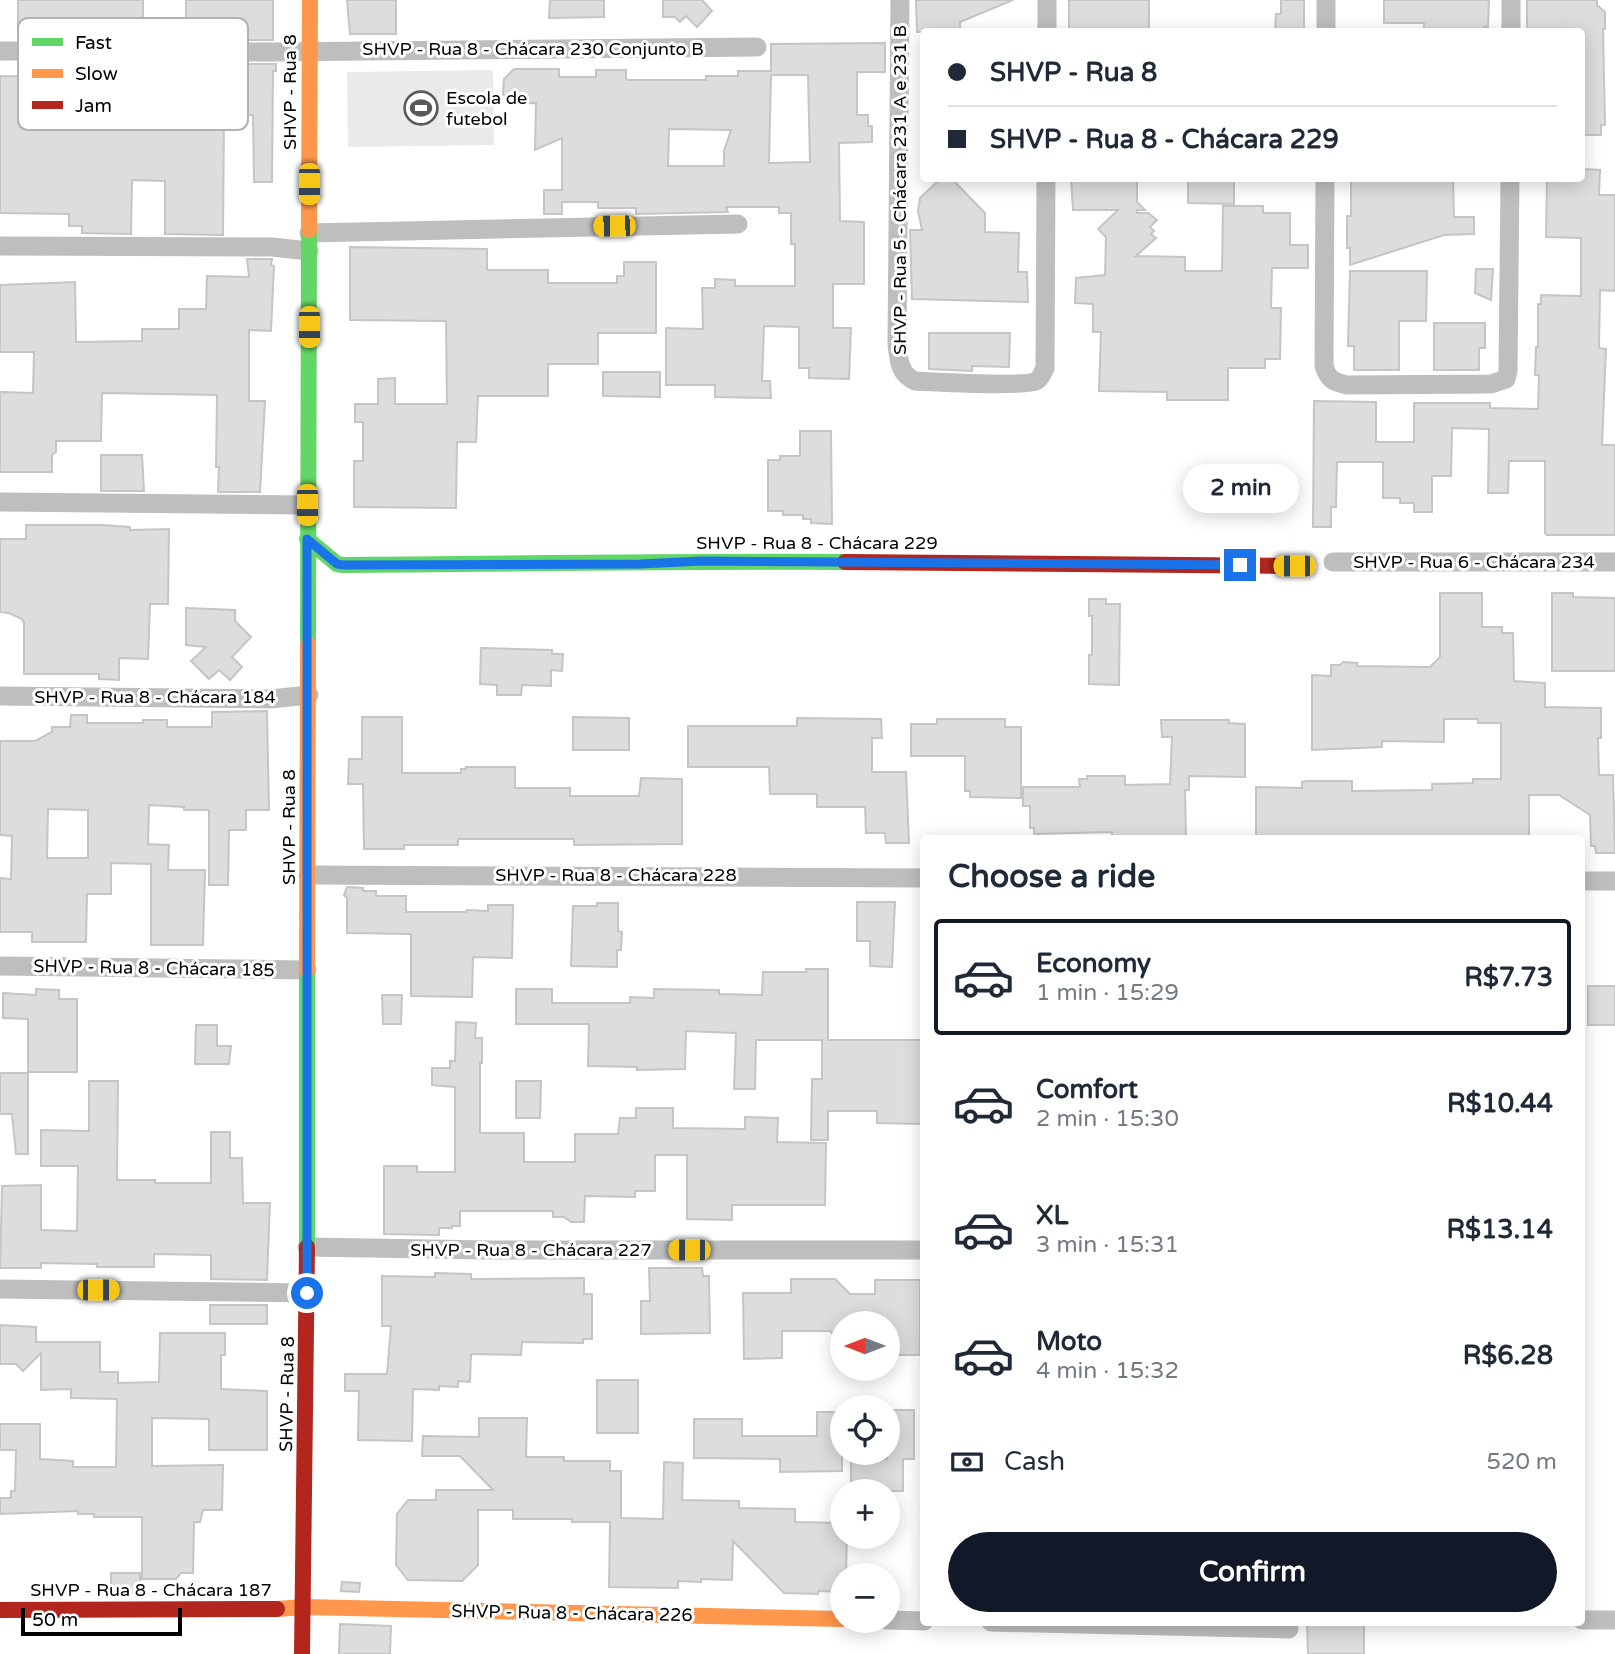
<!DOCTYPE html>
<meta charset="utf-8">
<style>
:root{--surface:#fff;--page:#f2f2f3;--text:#1f2937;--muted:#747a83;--line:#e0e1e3;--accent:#111827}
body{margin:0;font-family:"Varela Round",sans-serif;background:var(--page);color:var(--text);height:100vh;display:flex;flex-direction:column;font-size:26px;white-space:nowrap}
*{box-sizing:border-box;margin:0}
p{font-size:23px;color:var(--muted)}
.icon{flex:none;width:38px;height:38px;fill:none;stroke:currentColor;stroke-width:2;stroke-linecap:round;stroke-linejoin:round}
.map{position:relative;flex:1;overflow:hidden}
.panel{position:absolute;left:920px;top:835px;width:665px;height:791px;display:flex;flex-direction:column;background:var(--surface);border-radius:7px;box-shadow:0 4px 18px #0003}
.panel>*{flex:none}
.hud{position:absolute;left:920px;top:28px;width:665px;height:154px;border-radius:7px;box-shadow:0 4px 18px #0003;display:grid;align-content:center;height:154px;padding:0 28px;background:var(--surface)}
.needle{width:46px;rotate:270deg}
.controls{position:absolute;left:830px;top:1311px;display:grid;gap:14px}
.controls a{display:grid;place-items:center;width:70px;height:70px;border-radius:50%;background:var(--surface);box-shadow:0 4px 18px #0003;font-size:35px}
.scale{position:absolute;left:21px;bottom:18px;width:161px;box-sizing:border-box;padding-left:7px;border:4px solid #000;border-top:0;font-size:19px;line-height:24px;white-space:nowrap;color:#000;-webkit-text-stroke:5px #fff;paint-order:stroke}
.end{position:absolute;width:32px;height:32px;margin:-16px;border:9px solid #1a73e8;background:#fff;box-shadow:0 0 0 4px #fff}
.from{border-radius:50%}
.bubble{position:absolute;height:49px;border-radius:24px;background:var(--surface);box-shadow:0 4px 18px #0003;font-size:23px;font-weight:700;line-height:49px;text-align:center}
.car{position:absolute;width:21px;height:42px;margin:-21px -10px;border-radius:9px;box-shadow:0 0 5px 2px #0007;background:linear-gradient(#f5c518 24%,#345 0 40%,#f5c518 0 76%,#345 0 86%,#f5c518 0)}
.hud b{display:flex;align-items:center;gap:24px;height:66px;font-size:26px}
.hud b+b{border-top:2px solid var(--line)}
.hud i{width:18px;height:18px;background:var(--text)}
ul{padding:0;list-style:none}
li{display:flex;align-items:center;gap:21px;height:116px;margin:0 14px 10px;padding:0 14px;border:4px solid transparent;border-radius:7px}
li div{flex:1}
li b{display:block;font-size:26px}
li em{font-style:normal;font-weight:700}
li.selected{border-color:var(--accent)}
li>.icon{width:63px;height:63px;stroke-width:1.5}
h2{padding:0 28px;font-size:32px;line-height:84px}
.pay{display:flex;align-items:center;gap:18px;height:77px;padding:0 28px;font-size:26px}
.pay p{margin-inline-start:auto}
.action{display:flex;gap:14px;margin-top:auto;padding:14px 28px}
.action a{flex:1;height:80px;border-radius:42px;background:var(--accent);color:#fff;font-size:28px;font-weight:700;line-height:80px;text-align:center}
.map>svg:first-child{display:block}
.green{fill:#eaeaea}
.building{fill:#ddd;stroke:#c5c5c5;stroke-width:2;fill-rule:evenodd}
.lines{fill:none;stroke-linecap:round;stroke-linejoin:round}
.street{stroke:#bebebe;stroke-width:19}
.fast{stroke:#63d668;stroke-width:16}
.slow{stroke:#ff974d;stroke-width:16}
.jam{stroke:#b3261e;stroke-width:16}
.route{stroke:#1a73e8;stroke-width:9}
.labels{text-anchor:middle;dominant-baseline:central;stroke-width:6;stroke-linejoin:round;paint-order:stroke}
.street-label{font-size:18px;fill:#000;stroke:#fff}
.poi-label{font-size:18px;fill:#000;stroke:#fff;text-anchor:start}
.key{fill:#fff;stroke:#b2b2b2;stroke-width:2}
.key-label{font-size:19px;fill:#000}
</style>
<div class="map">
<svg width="1615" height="1654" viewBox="0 0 1615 1654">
<rect width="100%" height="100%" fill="#fff"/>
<polygon class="green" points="493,70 494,145 348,147 347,72"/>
<g class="building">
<polygon points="18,0 143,0 143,20 127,21 127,23 76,22 76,26 18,25"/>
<polygon points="186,0 273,0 273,40 225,40 225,32 186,32"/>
<polygon points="347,0 396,0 396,34 350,34"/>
<polygon points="550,0 604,0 604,17 549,18"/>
<polygon points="663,0 702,0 712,11 697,27 686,16 680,22 675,17 663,17"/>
<polygon points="916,0 1013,0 960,22 960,32 917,32"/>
<rect x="1069" y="0" width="80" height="32"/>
<polygon points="1281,0 1304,0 1304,32 1275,32 1276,14 1281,14"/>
<polygon points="1384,0 1489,0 1488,27 1484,27 1484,32 1424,32 1424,23 1384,23"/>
<polygon points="1527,0 1597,0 1597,5 1605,12 1605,29 1603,29 1605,125 1601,125 1601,135 1582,135 1582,32 1527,30"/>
<path d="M885 43V72H857V115H868V126H872V142L839 143 840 221 864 222V284H833V328H851L849 379 809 378V368H799V327L764 326 762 381H770L771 398 715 397V385H666V328L703 329 702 288H715V279L735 280V286H795V244H791V213H779V207H726L728 212 636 214V208H598V202H562V214H544V190H562V138L535 150 536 103 513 104 503 94 504 79 514 69H559V77H596V70H626V79L628 80H706V76H738V71H771V44ZM771 75H808L810 162 769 163ZM669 129 731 130 724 151V166H668Z"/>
<polygon points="235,64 276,64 276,71 273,71 272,182 254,182 253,115 224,115 223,235 165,234 165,181 132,180 131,234 82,233 82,226 69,226 69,214 0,213 0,76 67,77 67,86 118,86 118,75 167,73 235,76"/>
<polygon points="1582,169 1600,170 1599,195 1615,195 1615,291 1600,290 1599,348 1606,349 1602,445 1615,445 1615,535 1547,535 1545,533 1545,461 1509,461 1508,493 1488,493 1489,429 1452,428 1451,476 1432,476 1432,512 1414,512 1414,503 1400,503 1400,498 1383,498 1383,462 1337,462 1336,507 1331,507 1331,527 1313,527 1314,401 1376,402 1376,442 1414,442 1414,403 1490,403 1490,408 1538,409 1539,375 1535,375 1536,347 1538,347 1538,304 1541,304 1541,295 1581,296 1581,238 1546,237 1547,178 1582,178"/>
<polygon points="941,178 951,178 985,213 985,232 1019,233 1018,272 1027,272 1028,302 912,299 910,230 922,230 918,211 920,198"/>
<polygon points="1071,178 1137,178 1137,202 1145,210 1137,210 1137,213 1148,213 1157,220 1150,227 1154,231 1151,234 1156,238 1136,256 1185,257 1185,271 1222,271 1223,206 1263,206 1263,213 1290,213 1290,245 1308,245 1308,268 1272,268 1271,308 1281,308 1280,359 1265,359 1265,368 1228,368 1228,400 1167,400 1167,392 1099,391 1101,332 1093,332 1093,304 1075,303 1076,278 1105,275 1106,237 1098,229 1118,210 1073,210"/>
<polygon points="1188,178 1234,180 1234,204 1188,203"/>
<polygon points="1351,178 1453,178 1454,217 1474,217 1474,234 1444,235 1350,265 1350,248 1347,248 1347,216 1351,216"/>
<polygon points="350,247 487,249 487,270 548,270 548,283 617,283 617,276 624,276 624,262 656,262 656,333 598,333 598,364 548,364 548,396 478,396 476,442 457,442 456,508 354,507 354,461 363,461 363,422 355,422 355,404 378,404 378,379 395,378 395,404 447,404 446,321 350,320"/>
<polygon points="247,259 272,259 271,265 274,266 271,331 249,330 249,401 265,401 260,492 218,492 219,467 216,467 217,395 102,393 101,441 56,441 56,452 52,455 52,472 0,472 0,392 33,393 34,352 0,352 0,285 75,282 76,342 142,341 142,329 179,329 179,309 206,309 207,276 249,277"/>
<polygon points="1476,269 1493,269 1491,300 1475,293"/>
<polygon points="1350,271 1427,271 1426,321 1399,321 1399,370 1354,370 1354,346 1348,346"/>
<polygon points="1434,323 1485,323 1485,348 1479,348 1479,370 1434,370"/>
<polygon points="929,333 1010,333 1009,367 972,366 972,371 929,369"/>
<polygon points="603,372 660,372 660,397 603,396"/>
<polygon points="800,431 831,431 832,524 811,523 811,519 803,519 803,515 783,515 783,511 768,511 768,460 780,460 780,456 800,456"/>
<polygon points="101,455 142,455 144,491 101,491"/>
<polygon points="26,525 102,525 130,527 130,530 169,529 168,604 150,604 148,659 119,658 119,680 99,679 99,674 24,674 24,623 22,619 9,613 0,612 0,539 26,539"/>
<polygon points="1440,593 1482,593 1482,627 1502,627 1502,633 1513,633 1514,681 1545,683 1545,707 1601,708 1601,738 1598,738 1599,775 1613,775 1615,853 1596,853 1595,846 1591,846 1590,815 1559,795 1529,795 1529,838 1256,837 1256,787 1302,788 1302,782 1306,781 1352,781 1352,791 1432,790 1432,784 1473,783 1473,779 1501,779 1501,723 1478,723 1478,719 1444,719 1444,742 1382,741 1382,747 1312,750 1312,675 1331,676 1331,665 1340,665 1343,662 1357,663 1357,666 1430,667 1440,657"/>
<polygon points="1552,593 1573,593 1573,597 1615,598 1615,671 1552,671"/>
<polygon points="1089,599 1106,599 1106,604 1120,604 1119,685 1089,684 1089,655 1092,655 1092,616 1089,616"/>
<polygon points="186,608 235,610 235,621 251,637 232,657 242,667 230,680 219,670 209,679 191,661 206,647 186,645"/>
<polygon points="481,648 552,650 552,654 563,654 562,671 551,670 551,686 522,685 521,695 497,695 497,685 480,684"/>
<path d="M267 711 269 810H246V830H229L228 885H209V810H184V807L149 805 148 844 169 845 168 870H205L203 945H151V864L111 863V894H87L86 942H32V932H0V878L11 879 12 836 0 835V741H35L52 732V727H70L71 715H87V723H143V720H167V727H212V712ZM48 809 88 810V858H47Z"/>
<polygon points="362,717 402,717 402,773 461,773 461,769 466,769 466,767 515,767 515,788 570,788 570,796 639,796 641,778 682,779 682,844 574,845 574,839 458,839 458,845 404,845 404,849 364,849 363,784 348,784 349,759 362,759"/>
<polygon points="573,717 629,718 629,750 573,750"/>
<polygon points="797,718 881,719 882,738 872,738 872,772 906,772 909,843 886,843 885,833 866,833 865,807 817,807 817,794 770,794 769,767 688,767 688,726 797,726"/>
<polygon points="937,719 1005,719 1005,727 1021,727 1021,798 970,797 970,791 965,791 965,756 911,756 911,724 937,724"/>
<polygon points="1161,720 1229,720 1229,723 1245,724 1245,777 1189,776 1189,790 1185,790 1186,838 1112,838 1112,832 1034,834 1034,828 1030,828 1030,806 1023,806 1023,787 1080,787 1079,779 1087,779 1087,776 1125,776 1125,785 1170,784 1172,737 1162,737"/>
<polygon points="347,887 363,888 363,891 376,891 376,896 406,896 406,912 466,912 467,910 488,911 488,905 513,905 512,958 473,957 472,997 411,996 411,934 347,933 347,898 344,895"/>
<polygon points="857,902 895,902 892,967 870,966 870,941 857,941"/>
<polygon points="597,903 618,903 618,931 622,932 621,950 617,950 617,967 571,966 573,906 597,906"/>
<polygon points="806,969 828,969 828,1040 924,1040 922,1124 877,1123 877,1111 828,1111 828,1140 811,1140 812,1079 822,1079 822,1040 756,1040 755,1089 734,1089 736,1033 686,1031 685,1069 637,1070 637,1067 588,1066 589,1024 516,1024 516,989 552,989 552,1003 630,1003 630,997 654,998 654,989 719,990 719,994 762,995 763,972 806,972"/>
<rect x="1588" y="986" width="27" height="39"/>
<polygon points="36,989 59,990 59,999 77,999 77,1072 28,1072 28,1019 3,1018 3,993 36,995"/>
<polygon points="382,995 402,995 401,1024 383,1024"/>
<polygon points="456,1022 476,1023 475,1038 482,1038 482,1063 480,1063 480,1133 524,1133 524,1162 575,1162 575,1134 618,1134 620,1118 636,1118 636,1108 673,1108 673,1128 745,1129 745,1117 778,1118 777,1142 826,1143 825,1205 732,1205 732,1220 687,1219 687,1155 655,1155 655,1191 635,1191 635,1197 585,1196 584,1222 571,1222 564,1217 553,1217 553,1211 460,1211 460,1226 452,1226 452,1228 439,1228 439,1235 384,1234 384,1166 417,1166 417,1172 455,1172 455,1087 432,1085 432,1068 450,1068 450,1061 455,1061"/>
<polygon points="196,1025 217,1025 217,1046 231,1046 229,1064 195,1064"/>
<polygon points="0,1073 28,1073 28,1154 16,1154 12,1114 0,1114"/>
<polygon points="89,1081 118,1081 117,1180 155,1180 155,1183 211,1183 211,1132 230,1132 230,1158 242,1158 243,1203 270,1203 267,1280 211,1279 211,1255 154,1254 154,1267 97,1267 97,1264 41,1263 41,1268 0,1268 2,1186 41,1185 41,1230 77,1231 78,1166 41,1166 41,1130 89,1131"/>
<polygon points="516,1081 541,1081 540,1118 516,1118"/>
<polygon points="649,1268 702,1268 703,1276 709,1276 710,1333 641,1334 641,1301 650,1301"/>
<polygon points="435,1273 471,1274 471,1279 584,1278 584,1294 592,1294 592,1339 583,1339 583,1343 522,1342 521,1355 471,1354 470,1382 458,1381 458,1387 439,1386 439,1390 413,1389 412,1441 358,1440 359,1391 345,1391 345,1374 387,1374 391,1326 382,1326 382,1276 435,1277"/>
<polygon points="791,1279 835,1279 850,1294 875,1294 875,1280 920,1280 920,1355 887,1355 887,1323 842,1323 842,1343 830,1331 782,1331 782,1358 744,1359 743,1293 791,1293"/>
<rect x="210" y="1305" width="57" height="19"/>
<polygon points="0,1325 36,1327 36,1342 100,1342 100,1372 118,1372 118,1383 159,1382 160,1333 225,1333 225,1355 221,1355 221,1389 267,1391 267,1450 209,1450 209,1419 152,1418 152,1466 223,1465 222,1510 203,1510 200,1522 194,1522 193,1573 181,1573 176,1579 142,1579 142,1517 94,1517 94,1514 78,1514 78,1511 0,1514 0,1498 11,1498 11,1491 15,1491 16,1450 0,1450 0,1424 40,1424 40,1459 73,1461 73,1467 116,1467 117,1399 71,1398 71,1389 41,1390 41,1353 23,1371 16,1364 0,1364"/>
<rect x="597" y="1380" width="41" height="53"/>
<polygon points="887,1410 914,1410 914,1459 903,1459 903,1491 851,1491 851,1459 887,1459"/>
<polygon points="817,1412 842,1412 842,1471 780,1472 780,1459 694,1458 694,1419 742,1419 742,1436 817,1436"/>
<polygon points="479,1418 527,1418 526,1457 564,1457 564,1461 610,1461 610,1471 621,1471 621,1518 663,1519 664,1462 683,1463 682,1500 739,1501 739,1508 795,1509 795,1522 842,1523 842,1536 847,1536 846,1575 842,1575 842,1592 818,1591 818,1594 784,1593 733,1541 732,1580 701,1579 701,1582 678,1581 678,1588 609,1587 610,1522 572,1522 572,1519 513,1519 513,1510 478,1510 478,1565 462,1581 408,1580 396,1565 397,1514 408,1500 436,1500 436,1490 493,1490 460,1456 422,1456 423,1436 479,1437"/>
<rect x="111" y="1573" width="29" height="20"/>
<polygon points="342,1582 360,1583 359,1592 341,1591"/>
<polygon points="340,1624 391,1626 390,1654 339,1654"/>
<polygon points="1307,1624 1364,1624 1364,1654 1308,1654"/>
</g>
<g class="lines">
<g class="street">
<path d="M900 0 897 344C899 360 899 374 915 381 935 382 1025 387 1036 381 1041 379 1042 373 1045 368L1046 178"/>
<polyline points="1326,0 1326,32"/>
<polyline points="1047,32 1047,0"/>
<polyline points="1511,32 1511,0"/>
<polyline points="0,51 273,52 757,47"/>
<path d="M1325 178 1324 366C1328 379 1333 382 1347 385L1491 384 1506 379 1508 371 1510 178"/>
<polyline points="309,233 738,224"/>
<polyline points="0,246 272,247 309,251"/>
<polyline points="0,502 307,505"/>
<polyline points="1333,562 1615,562"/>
<polyline points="0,696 270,699 309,695"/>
<polyline points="308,875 924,878"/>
<polyline points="1582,881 1615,881"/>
<polyline points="0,966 307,970"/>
<polyline points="307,1247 491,1250 924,1250"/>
<polyline points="0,1289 307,1293"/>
<polyline points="887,1620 924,1621"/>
<polyline points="1582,1620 1615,1620"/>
<polyline points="991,1622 1289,1629"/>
</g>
<g class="fast">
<path d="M307 539 337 564 343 565C510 564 678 561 845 562"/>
<polyline points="308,644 309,230"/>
<polyline points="307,970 307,1247"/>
</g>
<g class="slow">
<polyline points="309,230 310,0"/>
<polyline points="307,970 308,644"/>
<polyline points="277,1609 303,1607 842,1619"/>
</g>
<g class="jam">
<polyline points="845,562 1294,566"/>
<polyline points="0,1610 277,1609"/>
<polyline points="302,1654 307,1247"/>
</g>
</g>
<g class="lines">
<polyline class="route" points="307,1293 307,539 337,564 343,565 640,564 702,561 1240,565"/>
</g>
<defs>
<symbol id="stadium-ring" viewBox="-11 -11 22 22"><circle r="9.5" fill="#fff" stroke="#595959" stroke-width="1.5"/><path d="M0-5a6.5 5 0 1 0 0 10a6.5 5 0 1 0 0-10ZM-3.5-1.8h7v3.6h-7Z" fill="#595959"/></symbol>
</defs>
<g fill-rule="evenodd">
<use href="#stadium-ring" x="402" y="89" width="38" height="38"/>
</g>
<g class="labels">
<g class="street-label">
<text x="533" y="49">SHVP - Rua 8 - Chácara 230 Conjunto B</text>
<text transform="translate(290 92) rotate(-90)">SHVP - Rua 8</text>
<text transform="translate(900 190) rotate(-90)">SHVP - Rua 5 - Chácara 231 A e 231 B</text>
<text x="817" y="543">SHVP - Rua 8 - Chácara 229</text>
<text x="1474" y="562">SHVP - Rua 6 - Chácara 234</text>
<text x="155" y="697">SHVP - Rua 8 - Chácara 184</text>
<text transform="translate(289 827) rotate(-90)">SHVP - Rua 8</text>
<text x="616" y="875">SHVP - Rua 8 - Chácara 228</text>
<text transform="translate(154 968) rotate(1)">SHVP - Rua 8 - Chácara 185</text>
<text x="531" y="1250">SHVP - Rua 8 - Chácara 227</text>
<text transform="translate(287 1394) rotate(-89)">SHVP - Rua 8</text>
<text x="151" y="1590">SHVP - Rua 8 - Chácara 187</text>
<text transform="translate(572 1613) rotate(1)">SHVP - Rua 8 - Chácara 226</text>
</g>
<g class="poi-label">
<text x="446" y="98">Escola de<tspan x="446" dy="21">futebol</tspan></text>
</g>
</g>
<rect x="18" y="18" width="230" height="112" rx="10" class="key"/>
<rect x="32" y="38" width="31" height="8" fill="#63d668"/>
<rect x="32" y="69" width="31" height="9" fill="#ff974d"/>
<rect x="32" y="101" width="31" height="8" fill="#b3261e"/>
<g class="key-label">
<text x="75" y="49">Fast</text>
<text x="75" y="80">Slow</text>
<text x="75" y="112">Jam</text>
</g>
</svg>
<div class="controls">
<a><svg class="needle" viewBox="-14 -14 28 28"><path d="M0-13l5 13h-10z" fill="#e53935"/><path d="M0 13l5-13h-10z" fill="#747a83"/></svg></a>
<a><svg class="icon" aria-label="locate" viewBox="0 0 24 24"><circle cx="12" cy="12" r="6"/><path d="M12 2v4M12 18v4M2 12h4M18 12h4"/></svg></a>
<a>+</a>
<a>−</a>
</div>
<div class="scale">50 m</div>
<i class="end from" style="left:307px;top:1293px"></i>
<i class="end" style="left:1240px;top:565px"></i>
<div class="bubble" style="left:1183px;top:464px;width:116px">2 min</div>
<i class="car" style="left:309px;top:184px;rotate:180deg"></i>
<i class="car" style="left:614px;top:226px;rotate:269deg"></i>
<i class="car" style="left:309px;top:327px;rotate:180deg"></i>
<i class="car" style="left:307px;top:505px;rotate:180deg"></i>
<i class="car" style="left:1294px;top:566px;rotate:270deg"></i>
<i class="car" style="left:689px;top:1250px;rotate:270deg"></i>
<i class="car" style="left:98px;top:1290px;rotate:90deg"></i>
<div class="hud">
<b><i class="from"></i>SHVP - Rua 8</b>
<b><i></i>SHVP - Rua 8 - Chácara 229</b>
</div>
<section class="panel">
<h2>Choose a ride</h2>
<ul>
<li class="selected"><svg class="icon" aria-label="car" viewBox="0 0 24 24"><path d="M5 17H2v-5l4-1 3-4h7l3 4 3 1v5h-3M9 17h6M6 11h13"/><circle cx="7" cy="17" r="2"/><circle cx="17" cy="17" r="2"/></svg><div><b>Economy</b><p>1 min · 15:29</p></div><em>R$7.73</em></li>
<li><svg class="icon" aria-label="car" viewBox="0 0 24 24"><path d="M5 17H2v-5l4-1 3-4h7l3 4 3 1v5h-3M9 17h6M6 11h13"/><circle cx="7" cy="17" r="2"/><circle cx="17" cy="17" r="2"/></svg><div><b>Comfort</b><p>2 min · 15:30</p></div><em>R$10.44</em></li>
<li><svg class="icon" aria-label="car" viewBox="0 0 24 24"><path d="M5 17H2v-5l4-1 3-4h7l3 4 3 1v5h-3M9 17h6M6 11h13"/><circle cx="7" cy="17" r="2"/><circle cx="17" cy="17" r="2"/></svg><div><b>XL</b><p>3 min · 15:31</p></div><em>R$13.14</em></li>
<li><svg class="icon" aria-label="car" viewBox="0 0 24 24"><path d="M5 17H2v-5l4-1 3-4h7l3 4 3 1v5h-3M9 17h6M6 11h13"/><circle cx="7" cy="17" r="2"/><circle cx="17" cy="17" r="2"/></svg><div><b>Moto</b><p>4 min · 15:32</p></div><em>R$6.28</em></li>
</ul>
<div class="pay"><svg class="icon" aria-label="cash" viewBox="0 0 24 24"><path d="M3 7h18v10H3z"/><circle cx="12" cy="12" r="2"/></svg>Cash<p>520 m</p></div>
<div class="action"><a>Confirm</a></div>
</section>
</div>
